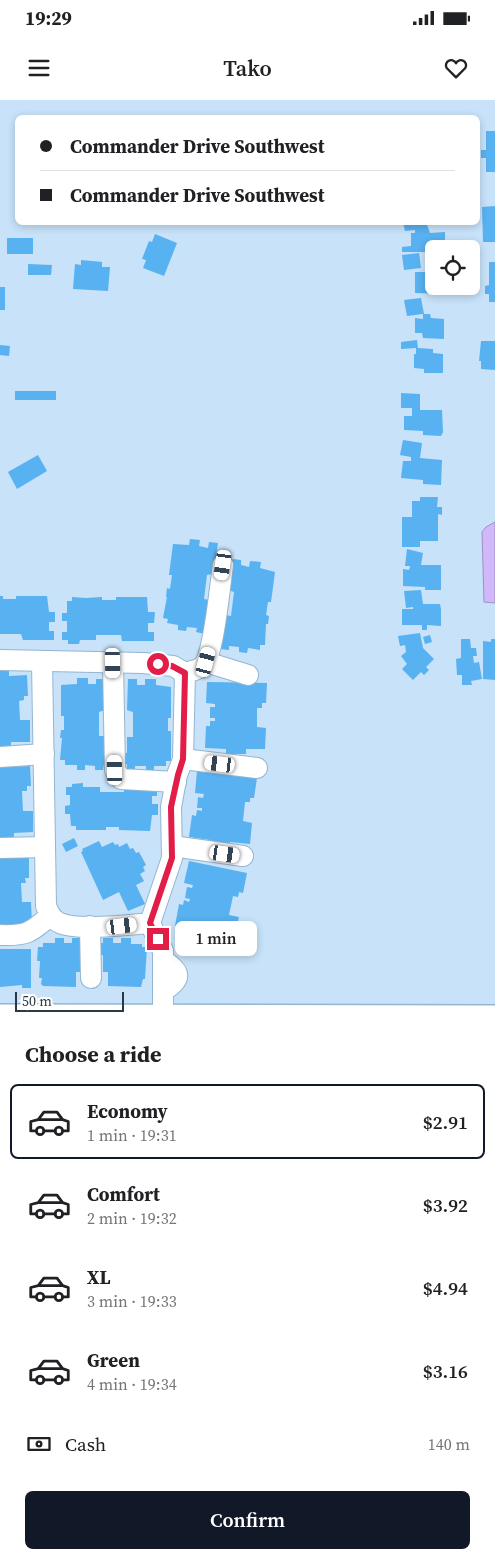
<!DOCTYPE html>
<meta charset="utf-8">
<style>
:root{--surface:#fff;--page:#f2f2f2;--text:#202124;--muted:#757577;--line:#e0e0e0;--accent:#111827}
body{margin:0;font-family:"Source Serif 4",serif;background:var(--page);color:var(--text);height:100vh;display:flex;flex-direction:column;font-size:19px;white-space:nowrap}
*{box-sizing:border-box;margin:0}
p{font-size:16px;color:var(--muted)}
.icon{flex:none;width:28px;height:28px;fill:none;stroke:currentColor;stroke-width:2;stroke-linecap:round;stroke-linejoin:round}
.map{position:relative;height:924px;overflow:hidden}
.drawer{display:flex;flex-direction:column;background:var(--surface);flex:1}
.drawer>*{flex:none}
.top-card{position:absolute;left:15px;top:15px;width:465px;height:110px;border-radius:8px;box-shadow:0 2px 8px #0003;display:grid;align-content:center;height:110px;padding:0 25px;background:var(--surface)}
.buttons{position:absolute;left:425px;top:140px;display:grid;gap:10px}
.buttons a{display:grid;place-items:center;width:55px;height:55px;border-radius:8px;background:var(--surface);box-shadow:0 2px 8px #0003;font-size:25px}
.scale{position:absolute;left:15px;bottom:12px;width:109px;box-sizing:border-box;padding-left:5px;border:2px solid #2b3944;border-top:0;font-size:14px;line-height:18px;white-space:nowrap;color:#2b3944;-webkit-text-stroke:4px #fff;paint-order:stroke}
.end{position:absolute;width:22px;height:22px;margin:-11px;border:6px solid #e11d48;background:#fff;box-shadow:0 0 0 2px #fff}
.from{border-radius:50%}
.bubble{position:absolute;height:35px;border-radius:8px;background:var(--surface);box-shadow:0 2px 8px #0003;font-size:16px;font-weight:600;line-height:35px;text-align:center}
.car{position:absolute;width:15px;height:30px;margin:-15px -8px;border-radius:6px;box-shadow:0 0 4px 1px #0007;background:linear-gradient(#fff 24%,#345 0 40%,#fff 0 76%,#345 0 86%,#fff 0)}
.top-card b{display:flex;align-items:center;gap:18px;height:48px;font-size:19px}
.top-card b+b{border-top:1px solid var(--line)}
.top-card i{width:12px;height:12px;background:var(--text)}
ul{padding:0;list-style:none}
li{display:flex;align-items:center;gap:15px;height:75px;margin:0 10px 8px;padding:0 15px;border:2px solid transparent;border-radius:8px}
li div{flex:1}
li b{display:block;font-size:19px}
li em{font-style:normal;font-weight:600}
li.active{border-color:var(--accent)}
li>.icon{width:45px;height:45px;stroke-width:1.5}
h2{padding:0 25px;font-size:22px;line-height:60px}
.pay{display:flex;align-items:center;gap:12px;height:55px;padding:0 25px;font-size:19px}
.pay p{margin-inline-start:auto}
.action{display:flex;gap:10px;margin-top:auto;padding:10px 25px}
.action a{flex:1;height:58px;border-radius:8px;background:var(--accent);color:#fff;font-size:20px;font-weight:600;line-height:58px;text-align:center}
.status{display:flex;justify-content:space-between;align-items:center;height:35px;padding:0 25px;background:var(--surface);direction:ltr}
.status svg{height:14px;fill:currentColor}
header{display:flex;justify-content:space-between;align-items:center;height:65px;padding:0 25px;background:var(--surface);font-size:22px;font-weight:600}
.map>svg:first-child{display:block}
.water{fill:#d1b8fa;stroke:#9f92c3}
.building{fill:#58b1f0}
.lines{fill:none;stroke-linecap:round;stroke-linejoin:round}
.minor-casing{stroke:#94b6d0;stroke-width:22}
.major-casing{stroke:#94b6d0;stroke-width:28}
.minor{stroke:#fff;stroke-width:20}
.major{stroke:#fff;stroke-width:25}
.route{stroke:#e11d48;stroke-width:6}
</style>
<div class="status"><b>19:29</b><svg viewBox="0 0 49 12"><path d="M0 12V9h3v3zM5 12V6h3v6zM10 12V3h3v9zM15 12V0h3v12zM26 1h20v11H26zM47 4h2v5h-2z"/></svg></div>
<header><svg class="icon" aria-label="menu" viewBox="0 0 24 24"><path d="M4 6h16M4 12h16M4 18h16"/></svg>Tako<svg class="icon" aria-label="heart" viewBox="0 0 24 24"><path d="M12 20l-8-8c-3-5 5-10 8-4 3-6 11-1 8 4z"/></svg></header>
<div class="map">
<svg width="495" height="924" viewBox="0 0 495 924">
<rect width="100%" height="100%" fill="#c7e2f9"/>
<polygon class="water" points="495,422 495,503 484,502 482,432 486,427"/>
<g class="building">
<polygon points="486,31 495,31 495,72 486,72 486,58 481,58 481,50 486,50"/>
<polygon points="495,106 495,142 483,142 482,107"/>
<polygon points="403,122 426,122 430,133 445,132 445,149 434,149 434,152 402,152 402,147 411,146 411,133 415,133 415,130 405,131"/>
<polygon points="155,134 177,143 164,176 143,168 146,160 142,159 149,141 152,142"/>
<rect x="7" y="138" width="26" height="16"/>
<polygon points="419,153 421,168 404,170 402,155"/>
<polygon points="81,160 102,162 102,167 110,167 108,191 73,189 75,164 81,165"/>
<polygon points="489,162 495,162 495,202 489,202 489,194 485,194 485,186 489,185"/>
<polygon points="28,164 52,165 51,175 28,175"/>
<polygon points="415,172 434,172 434,186 443,186 443,194 415,193"/>
<rect x="0" y="187" width="5" height="23"/>
<polygon points="421,198 424,214 430,214 431,218 444,219 444,239 423,238 422,233 415,233 415,218 423,219 423,214 407,216 404,200"/>
<polygon points="417,240 418,248 433,249 433,253 443,254 443,273 424,273 424,269 414,268 414,254 416,254 416,248 401,249 401,242"/>
<polygon points="481,241 495,241 495,270 481,269 481,261 479,261"/>
<polygon points="0,245 10,246 9,256 0,255"/>
<rect x="15" y="291" width="41" height="9"/>
<polygon points="401,293 420,294 420,310 442,310 443,332 441,336 423,335 423,331 404,330 404,316 412,316 412,308 401,308"/>
<polygon points="403,340 422,343 420,358 442,360 441,385 423,384 423,380 401,378 403,361 411,361 411,357 400,355"/>
<polygon points="38,355 47,371 17,389 8,372"/>
<polygon points="420,397 438,397 437,407 442,407 442,415 438,414 438,441 420,441 420,447 402,447 402,417 412,417 412,401 420,401"/>
<polygon points="190,439 200,440 199,446 208,448 209,442 218,443 213,474 207,475 204,499 210,500 205,534 196,532 197,528 187,527 186,531 178,530 178,525 167,523 168,519 163,518 167,497 166,497 167,488 170,489 172,475 169,475 173,444 189,445"/>
<polygon points="407,449 423,453 421,465 441,465 441,490 425,490 425,487 403,486 403,469 409,470 410,466 405,466"/>
<polygon points="233,459 241,460 241,465 249,467 250,461 261,462 260,468 275,472 271,502 268,502 266,515 269,516 268,524 266,524 265,545 260,545 260,550 248,548 247,553 239,552 239,547 229,546 229,550 220,549 225,515 231,516 234,492 228,490"/>
<polygon points="421,490 423,504 440,504 441,509 441,526 427,525 427,530 422,530 422,525 402,525 402,509 413,509 413,507 406,508 404,491"/>
<polygon points="0,496 3,496 3,499 16,499 16,496 47,496 49,512 55,512 55,522 49,522 49,531 54,531 54,540 23,540 21,534 0,534"/>
<polygon points="72,497 86,498 102,497 102,500 116,500 116,497 147,497 148,512 155,512 154,523 148,523 148,532 154,532 154,541 122,541 121,535 96,535 96,540 80,540 79,544 68,544 68,540 62,540 62,532 67,532 67,521 62,521 62,513 67,513 67,501 72,501"/>
<polygon points="420,533 423,548 434,559 426,567 429,570 424,575 421,572 413,580 402,569 407,564 401,556 406,552 405,545 400,546 398,536"/>
<polygon points="430,535 432,542 425,544 423,537"/>
<polygon points="461,539 470,539 471,548 476,548 477,556 473,556 474,563 479,562 482,579 471,581 472,585 462,585 462,575 457,575 456,559 461,558"/>
<polygon points="491,539 495,539 495,580 483,579 483,541 491,542"/>
<polygon points="0,571 9,571 9,576 27,575 28,596 24,596 24,600 19,601 20,620 30,620 30,642 11,642 11,648 0,648"/>
<polygon points="77,578 88,578 88,584 96,584 96,579 105,579 105,610 99,612 99,636 105,636 104,653 108,653 107,664 104,664 103,670 95,670 95,666 85,665 85,670 77,670 77,665 65,665 65,660 60,660 62,638 60,638 61,630 64,630 64,616 61,616 61,585 77,584"/>
<polygon points="128,579 137,579 137,585 145,585 145,579 156,579 156,585 171,587 171,618 168,618 168,631 171,631 171,661 166,661 166,666 154,666 154,671 146,671 146,666 135,666 135,670 127,670 127,664 123,664 123,653 127,653 127,637 133,637 133,612 127,610"/>
<polygon points="207,582 267,583 266,603 262,603 262,608 257,608 257,627 266,628 265,649 246,649 246,654 226,654 226,649 205,648 206,626 210,626 210,621 215,621 215,618 210,618 210,607 215,607 215,604 206,603"/>
<polygon points="0,662 12,662 12,667 30,666 31,686 27,686 27,691 22,691 23,711 33,711 33,732 14,733 14,739 0,739"/>
<polygon points="197,671 257,678 254,698 250,698 250,702 245,702 243,721 252,723 250,744 230,742 229,747 209,745 210,740 189,737 192,715 196,716 197,710 202,711 202,708 197,708 198,697 203,698 204,694 195,693"/>
<polygon points="83,683 83,687 100,687 100,692 124,692 124,689 157,687 157,696 152,696 152,704 158,704 158,715 152,715 150,731 119,730 119,727 106,727 106,730 76,730 76,726 71,726 70,714 65,714 65,706 70,705 70,695 66,695 66,687 72,687 72,684"/>
<polygon points="74,738 78,746 66,752 62,744"/>
<polygon points="99,741 102,747 113,742 115,745 118,744 119,747 127,743 130,749 133,748 136,753 139,752 146,765 143,767 145,771 140,774 144,781 136,785 145,804 128,811 119,792 103,800 81,752 83,751 82,749"/>
<polygon points="0,754 10,754 10,758 29,758 29,778 25,778 26,783 21,783 22,802 31,802 32,824 12,825 12,830 0,831"/>
<polygon points="189,761 247,773 243,793 239,792 238,797 233,796 229,815 239,817 234,838 215,834 214,840 194,836 195,831 175,826 179,804 183,805 184,800 189,802 190,799 185,798 187,787 192,788 193,785 184,783"/>
<polygon points="55,838 64,838 64,843 72,843 72,838 82,838 82,872 76,872 76,887 43,886 41,884 42,878 39,878 40,861 37,861 38,847 43,847 43,843 55,843"/>
<polygon points="103,838 113,838 113,843 121,843 121,838 131,838 131,844 142,844 142,847 147,847 145,879 143,879 141,887 108,886 108,872 103,872 103,855 99,855 100,843 103,843"/>
<polygon points="0,849 31,849 31,888 22,888 22,885 0,887"/>
</g>
<g class="lines">
<defs>
<g id="minor">
<polyline points="0,560 143,563 173,566 185,573 183,659 177,675 171,707 172,758 150,823 163,851 163,917"/>
<path d="M42 561 46 806C49 813 52 820 60 823 77 831 130 825 150 823"/>
<polyline points="206,562 248,575"/>
<polyline points="113,563 115,670 121,679 176,682"/>
<path d="M185 573C191 571 199 570 203 566 214 554 220 484 223 465"/>
<polyline points="0,657 44,654"/>
<polyline points="183,659 257,668"/>
<polyline points="172,746 243,756"/>
<polyline points="0,748 45,747"/>
<polyline points="90,826 91,878"/>
<path d="M0 835C27 836 30 833 50 816"/>
<path d="M163 860C181 872 183 879 163 891"/>
</g>
<polyline id="major" points="0,917 495,918"/>
</defs>
<use href="#minor" class="minor-casing"/>
<use href="#major" class="major-casing"/>
<use href="#minor" class="minor"/>
<use href="#major" class="major"/>
</g>
<g class="lines">
<polyline class="route" points="158,839 150,823 172,758 171,707 178,675 183,659 185,573 172,566 158,564"/>
</g>
</svg>
<div class="buttons">
<a><svg class="icon" aria-label="locate" viewBox="0 0 24 24"><circle cx="12" cy="12" r="6"/><path d="M12 2v4M12 18v4M2 12h4M18 12h4"/></svg></a>
</div>
<div class="scale">50 m</div>
<i class="end from" style="left:158px;top:564px"></i>
<i class="end" style="left:158px;top:839px"></i>
<div class="bubble" style="left:175px;top:821px;width:82px">1 min</div>
<i class="car" style="left:223px;top:465px;rotate:188deg"></i>
<i class="car" style="left:206px;top:562px;rotate:15deg"></i>
<i class="car" style="left:113px;top:563px;rotate:179deg"></i>
<i class="car" style="left:220px;top:664px;rotate:277deg"></i>
<i class="car" style="left:115px;top:670px;rotate:359deg"></i>
<i class="car" style="left:225px;top:754px;rotate:98deg"></i>
<i class="car" style="left:122px;top:826px;rotate:83deg"></i>
<div class="top-card">
<b><i class="from"></i>Commander Drive Southwest</b>
<b><i></i>Commander Drive Southwest</b>
</div>
</div>
<section class="drawer">
<h2>Choose a ride</h2>
<ul>
<li class="active"><svg class="icon" aria-label="car" viewBox="0 0 24 24"><path d="M5 17H2v-5l4-1 3-4h7l3 4 3 1v5h-3M9 17h6M6 11h13"/><circle cx="7" cy="17" r="2"/><circle cx="17" cy="17" r="2"/></svg><div><b>Economy</b><p>1 min · 19:31</p></div><em>$2.91</em></li>
<li><svg class="icon" aria-label="car" viewBox="0 0 24 24"><path d="M5 17H2v-5l4-1 3-4h7l3 4 3 1v5h-3M9 17h6M6 11h13"/><circle cx="7" cy="17" r="2"/><circle cx="17" cy="17" r="2"/></svg><div><b>Comfort</b><p>2 min · 19:32</p></div><em>$3.92</em></li>
<li><svg class="icon" aria-label="car" viewBox="0 0 24 24"><path d="M5 17H2v-5l4-1 3-4h7l3 4 3 1v5h-3M9 17h6M6 11h13"/><circle cx="7" cy="17" r="2"/><circle cx="17" cy="17" r="2"/></svg><div><b>XL</b><p>3 min · 19:33</p></div><em>$4.94</em></li>
<li><svg class="icon" aria-label="car" viewBox="0 0 24 24"><path d="M5 17H2v-5l4-1 3-4h7l3 4 3 1v5h-3M9 17h6M6 11h13"/><circle cx="7" cy="17" r="2"/><circle cx="17" cy="17" r="2"/></svg><div><b>Green</b><p>4 min · 19:34</p></div><em>$3.16</em></li>
</ul>
<div class="pay"><svg class="icon" aria-label="cash" viewBox="0 0 24 24"><path d="M3 7h18v10H3z"/><circle cx="12" cy="12" r="2"/></svg>Cash<p>140 m</p></div>
<div class="action"><a>Confirm</a></div>
</section>
